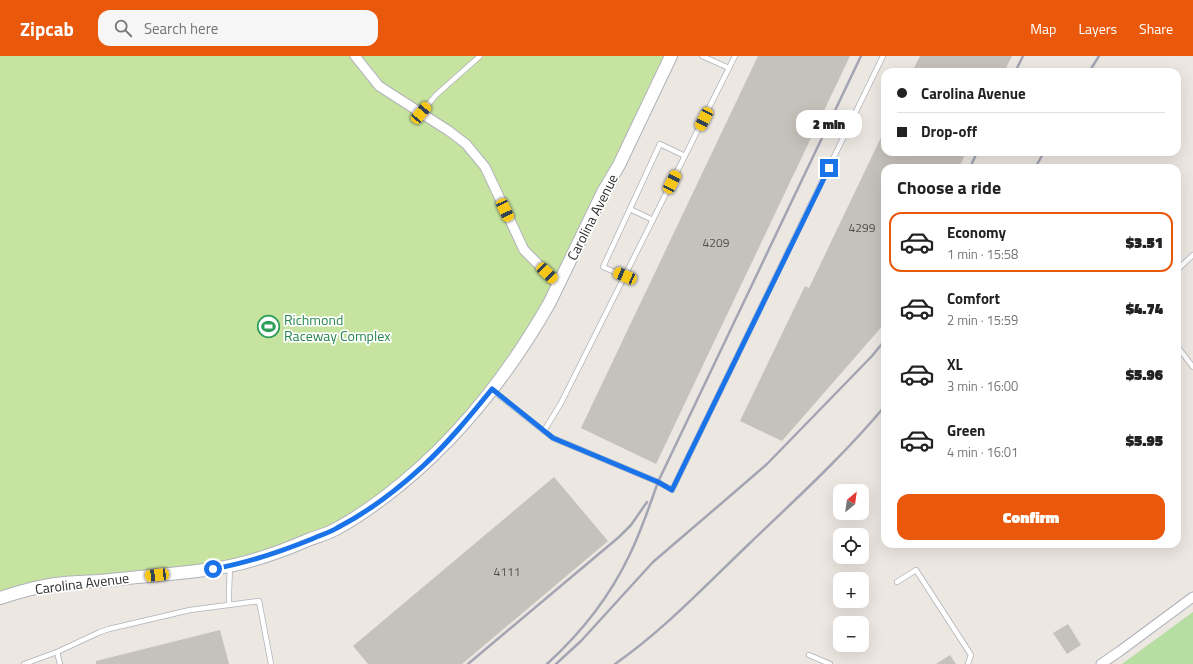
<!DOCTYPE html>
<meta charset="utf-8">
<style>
:root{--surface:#fff;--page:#f6f6f6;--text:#222;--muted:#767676;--line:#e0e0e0;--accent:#ea580c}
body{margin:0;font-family:"Titillium Web",sans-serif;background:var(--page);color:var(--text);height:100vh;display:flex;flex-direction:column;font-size:15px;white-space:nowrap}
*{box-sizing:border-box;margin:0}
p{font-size:13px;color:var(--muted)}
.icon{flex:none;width:22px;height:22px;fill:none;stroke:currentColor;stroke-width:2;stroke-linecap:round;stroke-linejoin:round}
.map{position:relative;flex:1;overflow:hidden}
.details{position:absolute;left:881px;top:108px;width:300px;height:384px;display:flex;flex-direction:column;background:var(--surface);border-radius:12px;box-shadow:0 4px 16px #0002}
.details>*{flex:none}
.top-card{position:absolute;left:881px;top:12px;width:300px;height:88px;border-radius:12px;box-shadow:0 4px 16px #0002;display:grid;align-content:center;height:88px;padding:0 16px;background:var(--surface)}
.needle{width:26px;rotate:29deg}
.tools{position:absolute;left:833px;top:428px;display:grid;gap:8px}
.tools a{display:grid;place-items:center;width:36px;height:36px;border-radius:8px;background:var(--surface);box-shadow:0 4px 16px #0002;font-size:20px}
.end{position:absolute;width:18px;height:18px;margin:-9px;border:5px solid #1a73e8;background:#fff;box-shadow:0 0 0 2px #fff}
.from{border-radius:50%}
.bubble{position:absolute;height:28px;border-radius:12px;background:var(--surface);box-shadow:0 4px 16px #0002;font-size:13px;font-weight:800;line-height:28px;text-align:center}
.car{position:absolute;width:12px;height:24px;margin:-12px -6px;border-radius:5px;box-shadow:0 0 3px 1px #0007;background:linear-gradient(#f5c518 24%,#345 0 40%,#f5c518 0 76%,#345 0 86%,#f5c518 0)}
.top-card b{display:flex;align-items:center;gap:14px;height:38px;font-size:15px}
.top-card b+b{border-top:1px solid var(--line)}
.top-card i{width:10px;height:10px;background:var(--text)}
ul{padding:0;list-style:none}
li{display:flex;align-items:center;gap:12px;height:60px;margin:0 8px 6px;padding:0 8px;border:2px solid transparent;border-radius:12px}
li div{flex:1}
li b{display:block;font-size:15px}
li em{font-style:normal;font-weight:800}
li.current{border-color:var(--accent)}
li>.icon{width:36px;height:36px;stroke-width:1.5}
h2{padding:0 16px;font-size:18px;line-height:48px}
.primary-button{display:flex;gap:8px;margin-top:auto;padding:8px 16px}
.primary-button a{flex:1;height:46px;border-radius:12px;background:var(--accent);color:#fff;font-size:16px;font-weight:800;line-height:46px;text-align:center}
header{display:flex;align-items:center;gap:24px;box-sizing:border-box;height:56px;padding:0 20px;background:var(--accent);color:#fff}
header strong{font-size:19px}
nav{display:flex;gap:22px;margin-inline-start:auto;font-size:14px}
.search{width:280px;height:36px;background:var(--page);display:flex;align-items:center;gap:10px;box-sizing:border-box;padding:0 14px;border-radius:12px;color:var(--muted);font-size:15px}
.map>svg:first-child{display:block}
.green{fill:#b6dea2}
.pitch{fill:#c6e49f}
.building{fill:#c5c1bb}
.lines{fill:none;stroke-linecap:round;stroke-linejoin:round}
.lane-casing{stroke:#b0b2bb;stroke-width:6}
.street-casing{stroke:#b0b2bb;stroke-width:11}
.secondary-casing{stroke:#b0b2bb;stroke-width:14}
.lane{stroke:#fff;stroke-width:4.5}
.street{stroke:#fff;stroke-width:9}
.secondary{stroke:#fff;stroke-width:12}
.rail{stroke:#a3a5b5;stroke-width:2.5}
.route{stroke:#1a73e8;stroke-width:5}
.labels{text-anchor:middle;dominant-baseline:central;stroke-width:3.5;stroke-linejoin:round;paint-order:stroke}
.number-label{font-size:12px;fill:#525150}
.street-label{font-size:14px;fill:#2c2c2c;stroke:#fff}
.leisure-label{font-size:14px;fill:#27864d;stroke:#fff;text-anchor:start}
</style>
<header>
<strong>Zipcab</strong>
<div class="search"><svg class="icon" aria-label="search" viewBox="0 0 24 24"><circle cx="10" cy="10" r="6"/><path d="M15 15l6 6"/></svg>Search here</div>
<nav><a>Map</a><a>Layers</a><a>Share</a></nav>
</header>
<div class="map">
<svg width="1193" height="608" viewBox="0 0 1193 608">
<rect width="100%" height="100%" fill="#ece7e0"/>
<polygon class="green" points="1193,556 1193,608 1122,608"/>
<polygon class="pitch" points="0,0 671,0 558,228 492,333 376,447 273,498 96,525 0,542"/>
<g class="building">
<polygon points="758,0 850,0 656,408 581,372"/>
<polygon points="920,0 1012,0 1004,16 912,16"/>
<polygon points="885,73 885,96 966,96 959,112 885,112 885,267 782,385 740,365 805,230 809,232"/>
<polygon points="554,421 608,485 462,608 368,608 353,590"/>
<polygon points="1068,568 1081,589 1067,598 1053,577"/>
<polygon points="220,574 229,608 96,608 96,605"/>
<polygon points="950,599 956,608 936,608"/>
</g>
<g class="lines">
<defs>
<g id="lane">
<polyline points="702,0 729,12"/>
<polyline points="421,57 436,39 480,0"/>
<polyline points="630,153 653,164"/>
<polyline points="1177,214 1193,199"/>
<polyline points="625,220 603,211 660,88 685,100"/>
<polyline points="1177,290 1193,311"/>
<polyline points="492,334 553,382 658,426 672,434 883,0"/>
<polyline points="544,375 561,347 735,0"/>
<polyline points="897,526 916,514 971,599 968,608"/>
<polyline points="229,549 229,535 230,510"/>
<polyline points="57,596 100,576 109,573 190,554 259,545 271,608"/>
<polyline points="809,599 830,608"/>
<polyline points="24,608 57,596 60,608"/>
</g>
<g id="street">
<polyline points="355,0 379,30 449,75 466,88 485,111 524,194 558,228"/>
<polyline points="1101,608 1120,595 1193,541"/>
</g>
<path id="secondary" d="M0 542C18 536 36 531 55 528 69 526 83 526 98 525 136 521 175 518 213 513 246 508 278 497 308 484 318 480 327 478 336 473 353 464 370 452 386 440 453 389 508 320 550 246L603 136 619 109 671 0"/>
</defs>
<use href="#lane" class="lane-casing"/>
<use href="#street" class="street-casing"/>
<use href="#secondary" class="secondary-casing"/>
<use href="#lane" class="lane"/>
<use href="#street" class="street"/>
<use href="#secondary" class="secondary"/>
<g class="rail">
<polyline points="1015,16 1023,0"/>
<polyline points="1089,16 1099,0"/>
<polyline points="970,112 977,96"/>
<polyline points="1035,112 1044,96"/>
<polyline points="468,608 619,481 631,469 647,446"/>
<path d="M547 608C581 577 609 542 629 500 641 476 649 451 658 426L861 0"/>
<polyline points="556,608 581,585 653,506 730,440 767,408 872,300 885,284"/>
<path d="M615 608C665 573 707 528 751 486 797 442 844 399 885 350"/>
</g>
</g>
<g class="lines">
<path class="route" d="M213 513C247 507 280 496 312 483 320 479 329 477 337 472 368 456 397 434 423 410 448 387 470 360 492 333L553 382 658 426 672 434 829 112"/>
</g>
<defs>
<symbol id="stadium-ring" viewBox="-11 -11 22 22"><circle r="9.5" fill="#fff" stroke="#2e9e5b" stroke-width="1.5"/><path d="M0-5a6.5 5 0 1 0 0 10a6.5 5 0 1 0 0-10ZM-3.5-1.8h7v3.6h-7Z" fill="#2e9e5b"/></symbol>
</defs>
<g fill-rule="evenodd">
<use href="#stadium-ring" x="256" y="258" width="25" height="25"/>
</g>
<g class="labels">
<g class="number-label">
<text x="862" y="171">4299</text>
<text x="716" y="186">4209</text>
<text x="507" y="515">4111</text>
</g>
<g class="street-label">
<text transform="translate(592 161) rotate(-63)">Carolina Avenue</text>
<text transform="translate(82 527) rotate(-7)">Carolina Avenue</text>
</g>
<g class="leisure-label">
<text x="284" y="263">Richmond<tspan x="284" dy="16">Raceway Complex</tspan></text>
</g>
</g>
</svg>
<div class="tools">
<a><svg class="needle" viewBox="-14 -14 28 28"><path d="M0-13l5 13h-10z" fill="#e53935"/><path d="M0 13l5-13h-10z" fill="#767676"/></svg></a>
<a><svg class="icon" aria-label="locate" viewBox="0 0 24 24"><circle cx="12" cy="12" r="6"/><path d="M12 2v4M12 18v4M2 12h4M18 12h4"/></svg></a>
<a>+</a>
<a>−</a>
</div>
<i class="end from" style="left:213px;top:513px"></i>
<i class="end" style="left:829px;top:112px"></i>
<div class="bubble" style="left:796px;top:54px;width:66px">2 min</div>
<i class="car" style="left:421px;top:57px;rotate:40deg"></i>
<i class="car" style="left:704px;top:63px;rotate:207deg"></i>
<i class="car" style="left:672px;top:126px;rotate:27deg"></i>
<i class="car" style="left:505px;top:154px;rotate:155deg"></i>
<i class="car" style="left:547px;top:217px;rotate:134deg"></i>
<i class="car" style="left:625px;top:220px;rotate:293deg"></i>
<i class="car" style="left:157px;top:519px;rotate:264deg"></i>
<div class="top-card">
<b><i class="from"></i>Carolina Avenue</b>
<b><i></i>Drop-off</b>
</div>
<section class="details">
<h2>Choose a ride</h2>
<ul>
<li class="current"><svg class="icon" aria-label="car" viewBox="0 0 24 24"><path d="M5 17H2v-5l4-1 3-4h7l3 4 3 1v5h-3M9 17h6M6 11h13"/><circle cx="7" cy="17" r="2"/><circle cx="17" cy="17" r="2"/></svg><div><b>Economy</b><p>1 min · 15:58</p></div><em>$3.51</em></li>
<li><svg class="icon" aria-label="car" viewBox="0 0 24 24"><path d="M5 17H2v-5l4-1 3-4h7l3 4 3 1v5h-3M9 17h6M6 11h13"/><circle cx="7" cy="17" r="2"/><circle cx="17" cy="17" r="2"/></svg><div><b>Comfort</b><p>2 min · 15:59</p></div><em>$4.74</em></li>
<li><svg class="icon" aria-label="car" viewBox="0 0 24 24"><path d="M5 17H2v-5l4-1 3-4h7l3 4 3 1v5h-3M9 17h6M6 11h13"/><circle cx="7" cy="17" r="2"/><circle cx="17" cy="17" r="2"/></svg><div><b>XL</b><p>3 min · 16:00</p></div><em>$5.96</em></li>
<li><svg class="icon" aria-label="car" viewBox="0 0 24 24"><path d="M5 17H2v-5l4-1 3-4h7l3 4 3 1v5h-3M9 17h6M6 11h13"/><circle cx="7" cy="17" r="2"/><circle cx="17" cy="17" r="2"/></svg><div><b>Green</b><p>4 min · 16:01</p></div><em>$5.95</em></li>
</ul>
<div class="primary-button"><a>Confirm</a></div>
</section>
</div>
